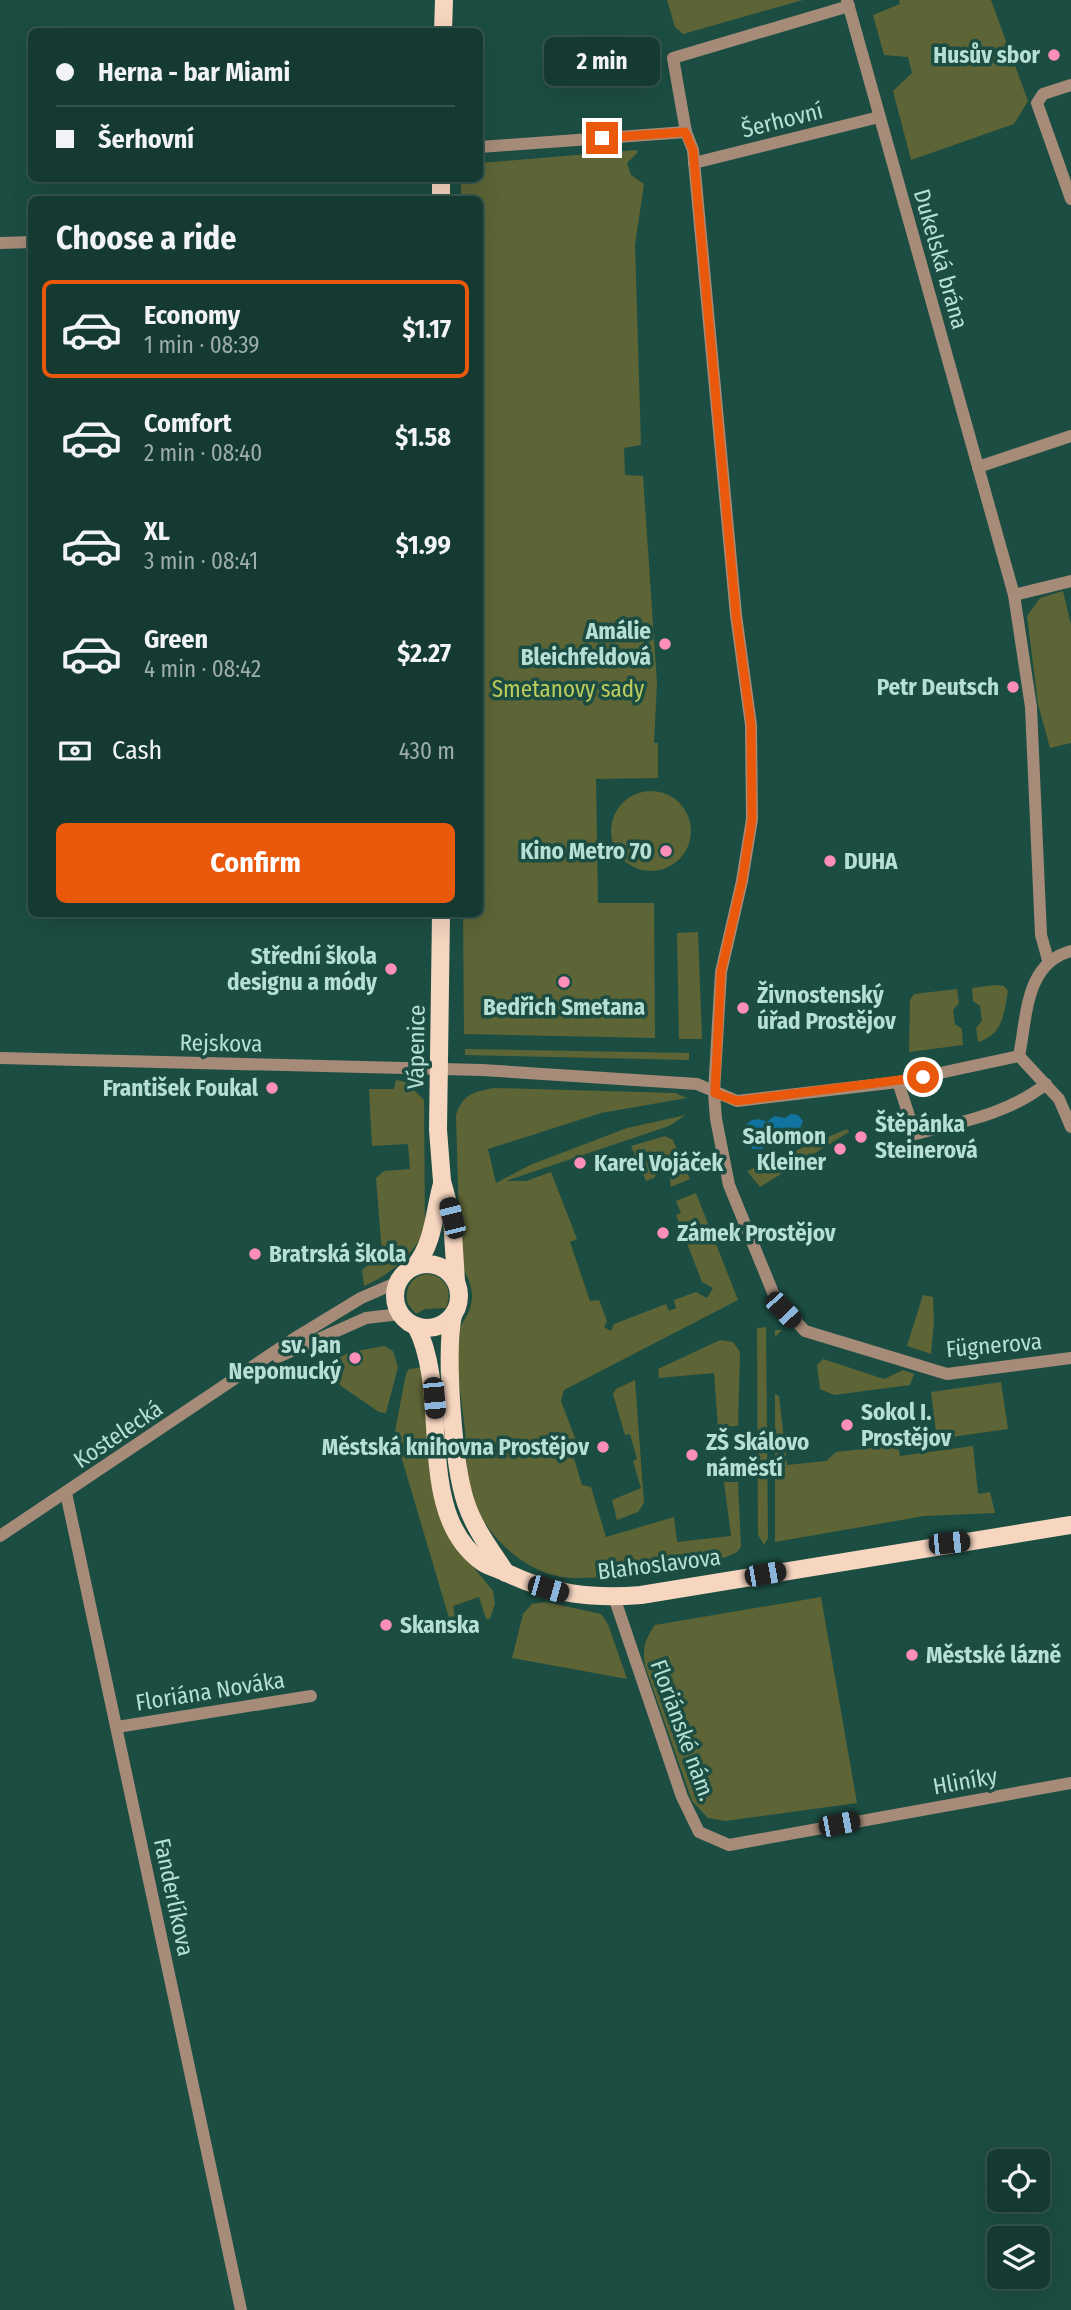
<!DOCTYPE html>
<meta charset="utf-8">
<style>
:root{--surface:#153a32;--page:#22453e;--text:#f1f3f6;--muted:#9dadac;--line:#34544d;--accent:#ea580c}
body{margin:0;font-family:"Fira Sans Condensed",sans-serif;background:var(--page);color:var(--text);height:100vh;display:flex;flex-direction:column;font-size:26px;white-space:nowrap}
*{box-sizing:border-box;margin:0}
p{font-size:23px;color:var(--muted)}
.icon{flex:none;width:38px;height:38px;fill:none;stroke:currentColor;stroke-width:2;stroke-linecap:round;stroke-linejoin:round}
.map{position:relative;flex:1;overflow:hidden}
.drawer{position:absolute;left:28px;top:196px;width:455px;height:721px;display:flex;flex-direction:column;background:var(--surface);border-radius:10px;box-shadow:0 7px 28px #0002,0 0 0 2px var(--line)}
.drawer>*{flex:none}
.top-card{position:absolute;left:28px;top:28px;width:455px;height:154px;border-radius:10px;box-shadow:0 7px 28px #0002,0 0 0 2px var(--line);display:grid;align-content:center;height:154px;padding:0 28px;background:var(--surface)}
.controls{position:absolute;left:987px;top:2149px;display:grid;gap:14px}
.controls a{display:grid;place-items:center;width:63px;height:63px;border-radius:10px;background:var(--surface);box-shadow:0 7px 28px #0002,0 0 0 2px var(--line);font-size:35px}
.end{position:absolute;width:32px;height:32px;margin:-16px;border:9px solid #ea580c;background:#fff;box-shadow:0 0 0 4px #fff}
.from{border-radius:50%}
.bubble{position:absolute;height:49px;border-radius:10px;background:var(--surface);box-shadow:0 7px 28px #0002,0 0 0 2px var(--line);font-size:23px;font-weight:700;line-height:49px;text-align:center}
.car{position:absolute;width:21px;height:42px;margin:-21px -10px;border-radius:9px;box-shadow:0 0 5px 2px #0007;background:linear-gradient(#222 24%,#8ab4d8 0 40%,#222 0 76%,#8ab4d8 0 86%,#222 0)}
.top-card b{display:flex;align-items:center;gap:24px;height:66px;font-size:26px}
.top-card b+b{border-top:2px solid var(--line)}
.top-card i{width:18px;height:18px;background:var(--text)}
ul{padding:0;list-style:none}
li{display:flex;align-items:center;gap:21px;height:98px;margin:0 14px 10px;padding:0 14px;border:4px solid transparent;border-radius:10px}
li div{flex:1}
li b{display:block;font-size:26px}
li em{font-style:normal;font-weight:700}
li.active{border-color:var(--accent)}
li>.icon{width:63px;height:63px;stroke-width:1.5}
h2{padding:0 28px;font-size:32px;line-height:84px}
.pay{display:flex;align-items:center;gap:18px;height:77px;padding:0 28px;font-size:26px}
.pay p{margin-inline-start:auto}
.cta{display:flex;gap:14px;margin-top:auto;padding:14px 28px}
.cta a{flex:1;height:80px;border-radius:10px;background:var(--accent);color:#fff;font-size:28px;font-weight:700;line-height:80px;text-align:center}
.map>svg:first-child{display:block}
.green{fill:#5d6436}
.water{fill:#1173a0}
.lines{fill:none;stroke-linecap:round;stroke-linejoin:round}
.minor{stroke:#a68b78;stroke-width:12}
.major{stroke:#f7d6c0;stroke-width:18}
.route{stroke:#ea580c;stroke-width:9}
.poi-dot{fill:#ff8ebb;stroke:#1c4d42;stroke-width:2.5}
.labels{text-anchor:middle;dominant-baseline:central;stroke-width:7;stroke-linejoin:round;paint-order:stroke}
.poi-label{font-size:23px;font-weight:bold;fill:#b6e0d4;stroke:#1c4d42;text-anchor:start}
.street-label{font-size:23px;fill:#b6e0d4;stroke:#1c4d42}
.park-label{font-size:23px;fill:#bdcc5c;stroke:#1c4d42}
</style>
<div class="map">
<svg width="1071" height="2310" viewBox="0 0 1071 2310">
<rect width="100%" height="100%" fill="#1c4d42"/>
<g class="green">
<polygon points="667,0 803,0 683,34 675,27"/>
<polygon points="899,0 991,0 1028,101 1014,124 911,160 893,91 912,73 908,57 884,55 873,15 900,4"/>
<polygon points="636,150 638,152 627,163 631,175 644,184 635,245 641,445 624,448 625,475 643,476 657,683 654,743 658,743 658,778 596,779 598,903 654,903 655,1038 464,1034 463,914 480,914 480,200 461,199 461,179 480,178 480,163"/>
<polygon points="1063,591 1071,625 1071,743 1050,748 1038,704 1027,616 1040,598"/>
<circle cx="651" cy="831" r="40"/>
<polygon points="698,932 702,1039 679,1039 677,933"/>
<path d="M995 985 1004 986 1008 991C1004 1013 1003 1035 978 1042L976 1028 982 1021 980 1006 973 1001 972 988Z"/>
<polygon points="957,989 959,1003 953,1010 955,1024 962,1029 963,1045 909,1052 910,1000 914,994"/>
<polygon points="465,1049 689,1053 689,1060 465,1055"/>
<path d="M396 1080 406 1082 424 1100 425 1229C414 1255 389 1275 364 1286L362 1270 382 1254 376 1178 384 1171 410 1169 408 1144 372 1146 369 1089H394Z"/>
<path d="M495 1088 675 1093 687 1098 601 1113 488 1149 496 1183 530 1165 627 1128 686 1115 669 1126 506 1181H526L551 1172 577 1239 570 1242 590 1301 599 1300 607 1321 604 1327 611 1331 614 1324 666 1304 669 1311 676 1308 674 1300 696 1292 707 1298 713 1288 702 1282 676 1215 681 1213 676 1201 696 1193 738 1300 564 1390 561 1401 578 1446 571 1448 582 1485 591 1487 606 1537 674 1517 677 1542 731 1536 724 1482H738L741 1547 736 1553 723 1558C675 1567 626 1578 577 1578 528 1579 481 1534 470 1489 465 1470 467 1451 465 1431 464 1414 453 1348 456 1337 460 1323 471 1314 472 1299 473 1282 464 1273 459 1259 456 1249 459 1233 459 1222 458 1187 457 1151 456 1116 461 1095 475 1091 495 1088Z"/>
<polygon points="847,1129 849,1132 760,1187 747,1171"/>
<polygon points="665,1136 673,1140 690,1179 671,1187 669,1172 660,1168 654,1178 646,1181 631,1146"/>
<path d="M426 1274C446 1275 453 1291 446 1308L425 1309 416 1314 408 1304C404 1289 411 1277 426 1274Z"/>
<polygon points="923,1295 933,1297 934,1322 931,1354 907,1346"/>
<polygon points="766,1327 768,1538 764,1545 758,1535 757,1328"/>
<polygon points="775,1330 782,1330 775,1337 775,1394 779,1396 787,1465 826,1461 836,1452 898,1445 900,1456 973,1446 978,1494 990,1492 995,1513 924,1516 775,1542"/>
<polygon points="720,1340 733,1342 740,1352 738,1426 718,1427 714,1373 659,1378 658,1369"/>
<polygon points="384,1346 393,1351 398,1367 386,1413 379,1412 341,1386 325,1364 351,1352"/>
<polygon points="823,1359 884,1379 903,1370 914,1374 910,1385 834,1395 820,1389 817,1365"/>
<polygon points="424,1367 454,1543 493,1591 495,1604 490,1619 486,1619 479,1597 453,1606 455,1616 449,1618 399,1449 395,1431 406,1374 409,1369"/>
<polygon points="635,1380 644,1503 638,1512 617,1520 612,1500 641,1488 633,1461 637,1459 630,1434 625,1435 613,1394 616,1389"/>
<polygon points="1001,1382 1008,1429 937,1439 931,1392"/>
<path d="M821 1597 857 1803 725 1821 708 1818 692 1801 645 1666C642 1649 645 1639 655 1625Z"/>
<polygon points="546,1602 601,1614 608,1624 627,1679 512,1658 523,1614 532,1604"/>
</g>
<path class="water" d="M791 1114 798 1115 803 1121 798 1133 789 1134 781 1140 772 1139 762 1149H753L744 1142 743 1129C749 1119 757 1117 767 1122L774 1116 785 1118Z"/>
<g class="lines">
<g class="minor">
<polyline points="847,0 1014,595 1031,707 1041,935 1048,960"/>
<polyline points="849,6 673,58 686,132 693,150 736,615 751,725 752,819 742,881 721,972 714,1093 716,1119 729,1185 776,1300 805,1331 947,1374 1071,1358"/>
<polyline points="1071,85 1043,94 1037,103 1071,199"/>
<polyline points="480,147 686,132"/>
<polyline points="694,163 879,117"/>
<polyline points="0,243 32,242"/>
<polyline points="978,467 1071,436"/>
<polyline points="1014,595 1071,581"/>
<path d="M1019 1056C1027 1017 1025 963 1071 951"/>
<polyline points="1019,1056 1059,1099 1071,1127"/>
<polyline points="0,1058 482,1070 697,1084 737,1101 898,1082 1019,1056"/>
<path d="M898 1082 915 1134C961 1122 1008 1114 1046 1084"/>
<polyline points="278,1357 366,1318 400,1314"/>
<polyline points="66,1493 241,2310"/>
<polyline points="0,1536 292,1340 361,1298 398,1282"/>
<polyline points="614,1597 682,1797 699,1832 729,1845 1071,1783"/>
<polyline points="117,1727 311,1696"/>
</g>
<g class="major">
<polyline points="443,32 444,0"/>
<polyline points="441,200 441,178"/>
<polyline points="441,914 438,1130 442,1181 452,1218 456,1281"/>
<circle cx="427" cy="1296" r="32"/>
<path d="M415 1266C434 1243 434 1212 442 1184"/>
<path d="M453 1315C445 1353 453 1465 466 1503 474 1528 491 1550 506 1573"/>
<path d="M416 1326C452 1395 413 1512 482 1562 489 1567 499 1569 507 1573 551 1594 592 1599 641 1595L1071 1525"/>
</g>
</g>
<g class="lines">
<polyline class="route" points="602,138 685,132 693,150 736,615 751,725 752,819 742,881 721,972 715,1093 737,1101 923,1077"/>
</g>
<g class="poi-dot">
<circle cx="1054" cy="55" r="7"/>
<circle cx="665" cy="644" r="7"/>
<circle cx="1013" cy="687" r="7"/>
<circle cx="666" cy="851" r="7"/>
<circle cx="830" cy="861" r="7"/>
<circle cx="391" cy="969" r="7"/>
<circle cx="564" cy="982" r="7"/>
<circle cx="743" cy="1008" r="7"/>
<circle cx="272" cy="1088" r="7"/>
<circle cx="861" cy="1137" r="7"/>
<circle cx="840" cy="1149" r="7"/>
<circle cx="580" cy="1163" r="7"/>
<circle cx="663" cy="1233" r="7"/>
<circle cx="255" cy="1254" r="7"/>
<circle cx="355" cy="1358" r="7"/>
<circle cx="847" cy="1425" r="7"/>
<circle cx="603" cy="1447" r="7"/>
<circle cx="692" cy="1455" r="7"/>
<circle cx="386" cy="1625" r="7"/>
<circle cx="912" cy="1655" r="7"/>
</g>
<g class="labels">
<g class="poi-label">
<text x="1040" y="55" text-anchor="end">Husův sbor</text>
<text x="651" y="631" text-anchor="end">Amálie<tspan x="651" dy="26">Bleichfeldová</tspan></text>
<text x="999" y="687" text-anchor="end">Petr Deutsch</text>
<text x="652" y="851" text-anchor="end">Kino Metro 70</text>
<text x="844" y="861">DUHA</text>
<text x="377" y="956" text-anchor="end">Střední škola<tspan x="377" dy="26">designu a módy</tspan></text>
<text x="757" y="995">Živnostenský<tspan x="757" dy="26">úřad Prostějov</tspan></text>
<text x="564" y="1007" text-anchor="middle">Bedřich Smetana</text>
<text x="258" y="1088" text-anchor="end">František Foukal</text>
<text x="875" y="1124">Štěpánka<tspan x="875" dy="26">Steinerová</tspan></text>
<text x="826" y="1136" text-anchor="end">Salomon<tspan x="826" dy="26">Kleiner</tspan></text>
<text x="594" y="1163">Karel Vojáček</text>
<text x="677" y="1233">Zámek Prostějov</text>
<text x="269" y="1254">Bratrská škola</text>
<text x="341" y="1345" text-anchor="end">sv. Jan<tspan x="341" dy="26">Nepomucký</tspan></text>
<text x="861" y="1412">Sokol I.<tspan x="861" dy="26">Prostějov</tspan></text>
<text x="706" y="1442">ZŠ Skálovo<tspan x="706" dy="26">náměstí</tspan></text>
<text x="589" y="1447" text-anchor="end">Městská knihovna Prostějov</text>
<text x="400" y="1625">Skanska</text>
<text x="926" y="1655">Městské lázně</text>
</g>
<g class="street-label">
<text transform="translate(782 120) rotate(-14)">Šerhovní</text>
<text transform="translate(941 259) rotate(74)">Dukelská brána</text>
<text transform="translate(221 1043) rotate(1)">Rejskova</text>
<text transform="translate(416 1047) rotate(-89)">Vápenice</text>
<text transform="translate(994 1345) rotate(-5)">Fügnerova</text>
<text transform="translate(118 1434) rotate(-34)">Kostelecká</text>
<text transform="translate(659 1564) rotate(-7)">Blahoslavova</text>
<text transform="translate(210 1691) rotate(-9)">Floriána Nováka</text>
<text transform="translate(683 1730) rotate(70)">Floriánské nám.</text>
<text transform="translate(965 1781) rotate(-10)">Hliníky</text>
<text transform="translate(174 1897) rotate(78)">Fanderlíkova</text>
</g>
<g class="park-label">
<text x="568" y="689">Smetanovy sady</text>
</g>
</g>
</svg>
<div class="controls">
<a><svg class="icon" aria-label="locate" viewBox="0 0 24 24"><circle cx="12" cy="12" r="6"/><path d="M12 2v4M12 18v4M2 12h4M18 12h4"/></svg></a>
<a><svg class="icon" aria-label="layers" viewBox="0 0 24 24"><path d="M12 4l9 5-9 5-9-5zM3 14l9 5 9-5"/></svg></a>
</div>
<i class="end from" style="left:923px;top:1077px"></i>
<i class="end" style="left:602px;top:138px"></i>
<div class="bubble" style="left:544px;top:37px;width:116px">2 min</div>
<i class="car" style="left:452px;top:1218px;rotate:346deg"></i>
<i class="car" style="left:783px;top:1310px;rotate:137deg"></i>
<i class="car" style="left:434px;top:1398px;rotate:175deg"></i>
<i class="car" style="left:949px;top:1543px;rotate:84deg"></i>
<i class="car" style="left:765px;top:1574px;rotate:80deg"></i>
<i class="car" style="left:548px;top:1589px;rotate:106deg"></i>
<i class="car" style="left:839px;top:1824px;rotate:79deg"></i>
<div class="top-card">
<b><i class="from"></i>Herna - bar Miami</b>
<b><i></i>Šerhovní</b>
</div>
<section class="drawer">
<h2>Choose a ride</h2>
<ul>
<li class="active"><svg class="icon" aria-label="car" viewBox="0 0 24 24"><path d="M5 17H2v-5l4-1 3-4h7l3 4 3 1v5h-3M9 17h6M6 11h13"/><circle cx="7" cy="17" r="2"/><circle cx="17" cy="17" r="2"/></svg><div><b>Economy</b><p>1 min · 08:39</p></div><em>$1.17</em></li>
<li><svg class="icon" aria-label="car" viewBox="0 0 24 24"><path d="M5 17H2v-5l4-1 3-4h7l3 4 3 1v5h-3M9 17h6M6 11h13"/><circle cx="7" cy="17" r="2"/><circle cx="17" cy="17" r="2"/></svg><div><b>Comfort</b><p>2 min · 08:40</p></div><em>$1.58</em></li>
<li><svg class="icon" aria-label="car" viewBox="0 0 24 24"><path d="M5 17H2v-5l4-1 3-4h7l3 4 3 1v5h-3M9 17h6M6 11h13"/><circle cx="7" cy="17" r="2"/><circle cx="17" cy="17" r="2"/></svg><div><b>XL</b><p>3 min · 08:41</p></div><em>$1.99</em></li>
<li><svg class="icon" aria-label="car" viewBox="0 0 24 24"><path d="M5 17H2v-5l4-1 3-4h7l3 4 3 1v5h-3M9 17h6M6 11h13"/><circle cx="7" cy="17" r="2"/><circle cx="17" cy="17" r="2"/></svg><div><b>Green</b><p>4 min · 08:42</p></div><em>$2.27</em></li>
</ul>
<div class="pay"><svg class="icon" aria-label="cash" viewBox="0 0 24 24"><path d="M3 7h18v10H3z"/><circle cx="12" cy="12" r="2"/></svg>Cash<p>430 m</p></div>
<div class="cta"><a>Confirm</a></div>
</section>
</div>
